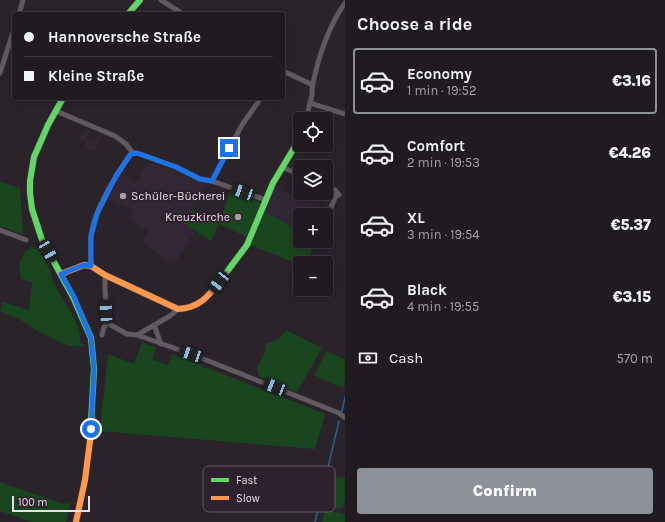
<!DOCTYPE html>
<meta charset="utf-8">
<style>
:root{--surface:#201b20;--page:#2d282d;--text:#f1f3f6;--muted:#a2a1a5;--line:#3d393e;--accent:#8c9099}
body{margin:0;font-family:Karla,sans-serif;background:var(--page);color:var(--text);height:100vh;display:flex;flex-direction:column;font-size:15px;white-space:nowrap}
*{box-sizing:border-box;margin:0}
p{font-size:13px;color:var(--muted)}
.icon{flex:none;width:22px;height:22px;fill:none;stroke:currentColor;stroke-width:2;stroke-linecap:round;stroke-linejoin:round}
.map{position:relative;flex:1;overflow:hidden}
.details{display:flex;flex-direction:column;background:var(--surface);width:320px}
.details>*{flex:none}
.hud{position:absolute;left:12px;top:12px;width:273px;height:88px;border-radius:4px;box-shadow:0 2px 10px #0003,0 0 0 1px var(--line);display:grid;align-content:center;height:88px;padding:0 12px;background:var(--surface)}
.fabs{position:absolute;left:293px;top:112px;display:grid;gap:8px}
.fabs a{display:grid;place-items:center;width:40px;height:40px;border-radius:4px;background:var(--surface);box-shadow:0 2px 10px #0003,0 0 0 1px var(--line);font-size:20px}
.scale{position:absolute;left:12px;bottom:10px;width:78px;box-sizing:border-box;padding-left:4px;border:2px solid #e8dfe7;border-top:0;font-size:11px;line-height:14px;white-space:nowrap;color:#e8dfe7;-webkit-text-stroke:3px #2e202c;paint-order:stroke}
.end{position:absolute;width:18px;height:18px;margin:-9px;border:5px solid #1a73e8;background:#fff;box-shadow:0 0 0 2px #fff}
.from{border-radius:50%}
.car{position:absolute;width:12px;height:24px;margin:-12px -6px;border-radius:5px;box-shadow:0 0 3px 1px #0007;background:linear-gradient(#222 24%,#8ab4d8 0 40%,#222 0 76%,#8ab4d8 0 86%,#222 0)}
.hud b{display:flex;align-items:center;gap:14px;height:38px;font-size:15px}
.hud b+b{border-top:1px solid var(--line)}
.hud i{width:10px;height:10px;background:var(--text)}
ul{padding:0;list-style:none}
li{display:flex;align-items:center;gap:12px;height:66px;margin:0 8px 6px;padding:0 4px;border:2px solid transparent;border-radius:4px}
li div{flex:1}
li b{display:block;font-size:15px}
li em{font-style:normal;font-weight:800}
li.current{border-color:var(--accent)}
li>.icon{width:36px;height:36px;stroke-width:1.5}
h2{padding:0 12px;font-size:18px;line-height:48px}
.pay{display:flex;align-items:center;gap:10px;height:44px;padding:0 12px;font-size:15px}
.pay p{margin-inline-start:auto}
.cta{display:flex;gap:8px;margin-top:auto;padding:8px 12px}
.cta a{flex:1;height:46px;border-radius:4px;background:var(--accent);color:#fff;font-size:16px;font-weight:800;line-height:46px;text-align:center}
main{display:flex;flex:1;min-height:0}
.map>svg:first-child{display:block}
.industrial{fill:#38272c}
.education{fill:#322735}
.green{fill:#19461f}
.lines{fill:none;stroke-linecap:round;stroke-linejoin:round}
.stream{stroke:#256294;stroke-width:1.5}
.street-casing{stroke:#454045;stroke-width:5.5}
.fast-casing{stroke:#454045;stroke-width:7}
.slow-casing{stroke:#454045;stroke-width:7}
.street{stroke:#615b60;stroke-width:4.5}
.fast{stroke:#63d668;stroke-width:6}
.slow{stroke:#ff974d;stroke-width:6}
.route{stroke:#1a73e8;stroke-width:5}
.poi-dot{fill:#a69ea5;stroke:#2e202c;stroke-width:1.5}
.labels{text-anchor:middle;dominant-baseline:central;stroke-width:4;stroke-linejoin:round;paint-order:stroke}
.poi-label{font-size:12px;fill:#e8dfe7;stroke:#2e202c;text-anchor:start}
.key{fill:#2e202c;stroke:#665964;stroke-width:1}
.key-label{font-size:11px;fill:#e8dfe7}
</style>
<main>
<div class="map">
<svg width="345" height="522" viewBox="0 0 345 522">
<rect width="100%" height="100%" fill="#2a242a"/>
<polygon class="industrial" points="312,193 320,193 332,198 330,205 311,197"/>
<g class="education">
<polygon points="85,128 90,130 86,139 96,143 100,134 102,135 95,151 85,148 87,143 80,140"/>
<polygon points="148,162 175,170 191,179 207,184 183,223 195,231 174,264 159,255 143,242 149,230 130,221 133,210 108,199 121,174 135,183"/>
<polygon points="275,188 328,209 326,215 300,215 300,231 265,212"/>
</g>
<g class="green">
<polygon points="0,182 20,188 23,234 0,226"/>
<polygon points="230,192 259,202 260,204 247,237 219,224 211,241 183,223 192,209 219,224"/>
<polygon points="265,212 300,231 300,241 315,241 307,263 300,263 300,265 251,245"/>
<path d="M32 247 38 248C42 255 46 263 50 270 51 273 51 276 52 279 59 298 82 321 80 342L84 346H68L36 330 21 320 0 311 3 302 29 310 32 282 21 279 19 266 24 253Z"/>
<path d="M286 330 322 348 297 392 259 376 257 368 265 351 266 344C278 341 279 340 286 330Z"/>
<polygon points="142,342 156,348 152,359 168,365 172,354 325,414 315,449 100,431 108,354 134,364"/>
<polygon points="327,351 345,360 345,378 343,388 314,375"/>
<path d="M336 477 345 478V498L343 507C339 511 331 508 328 504V501L333 479Z"/>
<polygon points="0,482 63,504 70,503 66,522 32,522 0,511"/>
<polygon points="325,510 345,514 345,522 322,522"/>
</g>
<g class="lines">
<g class="stream">
<polyline points="342,411 345,397"/>
<polyline points="315,522 339,421"/>
</g>
<defs>
<g id="street">
<polyline points="161,0 183,14"/>
<polyline points="19,14 23,0"/>
<polyline points="283,71 313,85"/>
<polyline points="0,73 14,29"/>
<polyline points="310,103 345,114"/>
<polyline points="56,111 115,136 126,144 133,153 137,153 176,167 200,179 212,181 266,200"/>
<path d="M306 119C308 111 310 103 312 95 312 91 312 87 313 83 319 55 328 27 345 3"/>
<polyline points="282,167 300,175"/>
<polyline points="212,181 242,125 261,98"/>
<polyline points="326,186 335,190 339,195"/>
<polyline points="326,220 337,193"/>
<polyline points="0,230 26,240"/>
<path d="M91 266C91 256 90 245 91 235 95 208 114 179 129 156L131 154 133 153"/>
<polyline points="107,323 127,334 137,335 191,354 339,413 344,417"/>
<polyline points="154,325 161,344"/>
<polyline points="102,335 104,327 107,323 105,289 105,275"/>
<polyline points="137,335 170,316 178,309"/>
</g>
<g id="fast">
<polyline points="128,14 140,0"/>
<polyline points="63,98 48,125 34,157 30,181 30,193 32,209 42,240 73,297 91,338 94,369 90,441"/>
<polyline points="220,281 247,245 273,183 300,138"/>
</g>
<g id="slow">
<path d="M61 274 84 265 91 266 105 275 178 309C199 308 208 297 220 281"/>
<polyline points="76,522 85,480 90,441"/>
</g>
</defs>
<use href="#street" class="street-casing"/>
<use href="#fast" class="fast-casing"/>
<use href="#slow" class="slow-casing"/>
<use href="#street" class="street"/>
<use href="#fast" class="fast"/>
<use href="#slow" class="slow"/>
</g>
<g class="lines">
<polyline class="route" points="91,429 94,369 91,338 74,297 61,274 84,265 91,266 91,236 97,214 116,176 131,154 137,153 176,167 200,179 212,181 229,148"/>
</g>
<g class="poi-dot">
<circle cx="123" cy="196" r="4"/>
<circle cx="238" cy="217" r="4"/>
</g>
<g class="labels">
<g class="poi-label">
<text x="131" y="196">Schüler-Bücherei</text>
<text x="230" y="217" text-anchor="end">Kreuzkirche</text>
</g>
</g>
<rect x="203" y="466" width="132" height="46" rx="6" class="key"/>
<rect x="211" y="478" width="18" height="4" fill="#63d668"/>
<rect x="211" y="496" width="18" height="4" fill="#ff974d"/>
<g class="key-label">
<text x="236" y="484">Fast</text>
<text x="236" y="502">Slow</text>
</g>
</svg>
<div class="fabs">
<a><svg class="icon" aria-label="locate" viewBox="0 0 24 24"><circle cx="12" cy="12" r="6"/><path d="M12 2v4M12 18v4M2 12h4M18 12h4"/></svg></a>
<a><svg class="icon" aria-label="layers" viewBox="0 0 24 24"><path d="M12 4l9 5-9 5-9-5zM3 14l9 5 9-5"/></svg></a>
<a>+</a>
<a>−</a>
</div>
<div class="scale">100 m</div>
<i class="end from" style="left:91px;top:429px"></i>
<i class="end" style="left:229px;top:148px"></i>
<i class="car" style="left:243px;top:192px;rotate:290deg"></i>
<i class="car" style="left:48px;top:251px;rotate:150deg"></i>
<i class="car" style="left:219px;top:282px;rotate:218deg"></i>
<i class="car" style="left:106px;top:312px;rotate:357deg"></i>
<i class="car" style="left:191px;top:354px;rotate:288deg"></i>
<i class="car" style="left:275px;top:387px;rotate:292deg"></i>
<div class="hud">
<b><i class="from"></i>Hannoversche Straße</b>
<b><i></i>Kleine Straße</b>
</div>
</div>
<section class="details">
<h2>Choose a ride</h2>
<ul>
<li class="current"><svg class="icon" aria-label="car" viewBox="0 0 24 24"><path d="M5 17H2v-5l4-1 3-4h7l3 4 3 1v5h-3M9 17h6M6 11h13"/><circle cx="7" cy="17" r="2"/><circle cx="17" cy="17" r="2"/></svg><div><b>Economy</b><p>1 min · 19:52</p></div><em>€3.16</em></li>
<li><svg class="icon" aria-label="car" viewBox="0 0 24 24"><path d="M5 17H2v-5l4-1 3-4h7l3 4 3 1v5h-3M9 17h6M6 11h13"/><circle cx="7" cy="17" r="2"/><circle cx="17" cy="17" r="2"/></svg><div><b>Comfort</b><p>2 min · 19:53</p></div><em>€4.26</em></li>
<li><svg class="icon" aria-label="car" viewBox="0 0 24 24"><path d="M5 17H2v-5l4-1 3-4h7l3 4 3 1v5h-3M9 17h6M6 11h13"/><circle cx="7" cy="17" r="2"/><circle cx="17" cy="17" r="2"/></svg><div><b>XL</b><p>3 min · 19:54</p></div><em>€5.37</em></li>
<li><svg class="icon" aria-label="car" viewBox="0 0 24 24"><path d="M5 17H2v-5l4-1 3-4h7l3 4 3 1v5h-3M9 17h6M6 11h13"/><circle cx="7" cy="17" r="2"/><circle cx="17" cy="17" r="2"/></svg><div><b>Black</b><p>4 min · 19:55</p></div><em>€3.15</em></li>
</ul>
<div class="pay"><svg class="icon" aria-label="cash" viewBox="0 0 24 24"><path d="M3 7h18v10H3z"/><circle cx="12" cy="12" r="2"/></svg>Cash<p>570 m</p></div>
<div class="cta"><a>Confirm</a></div>
</section>
</main>
